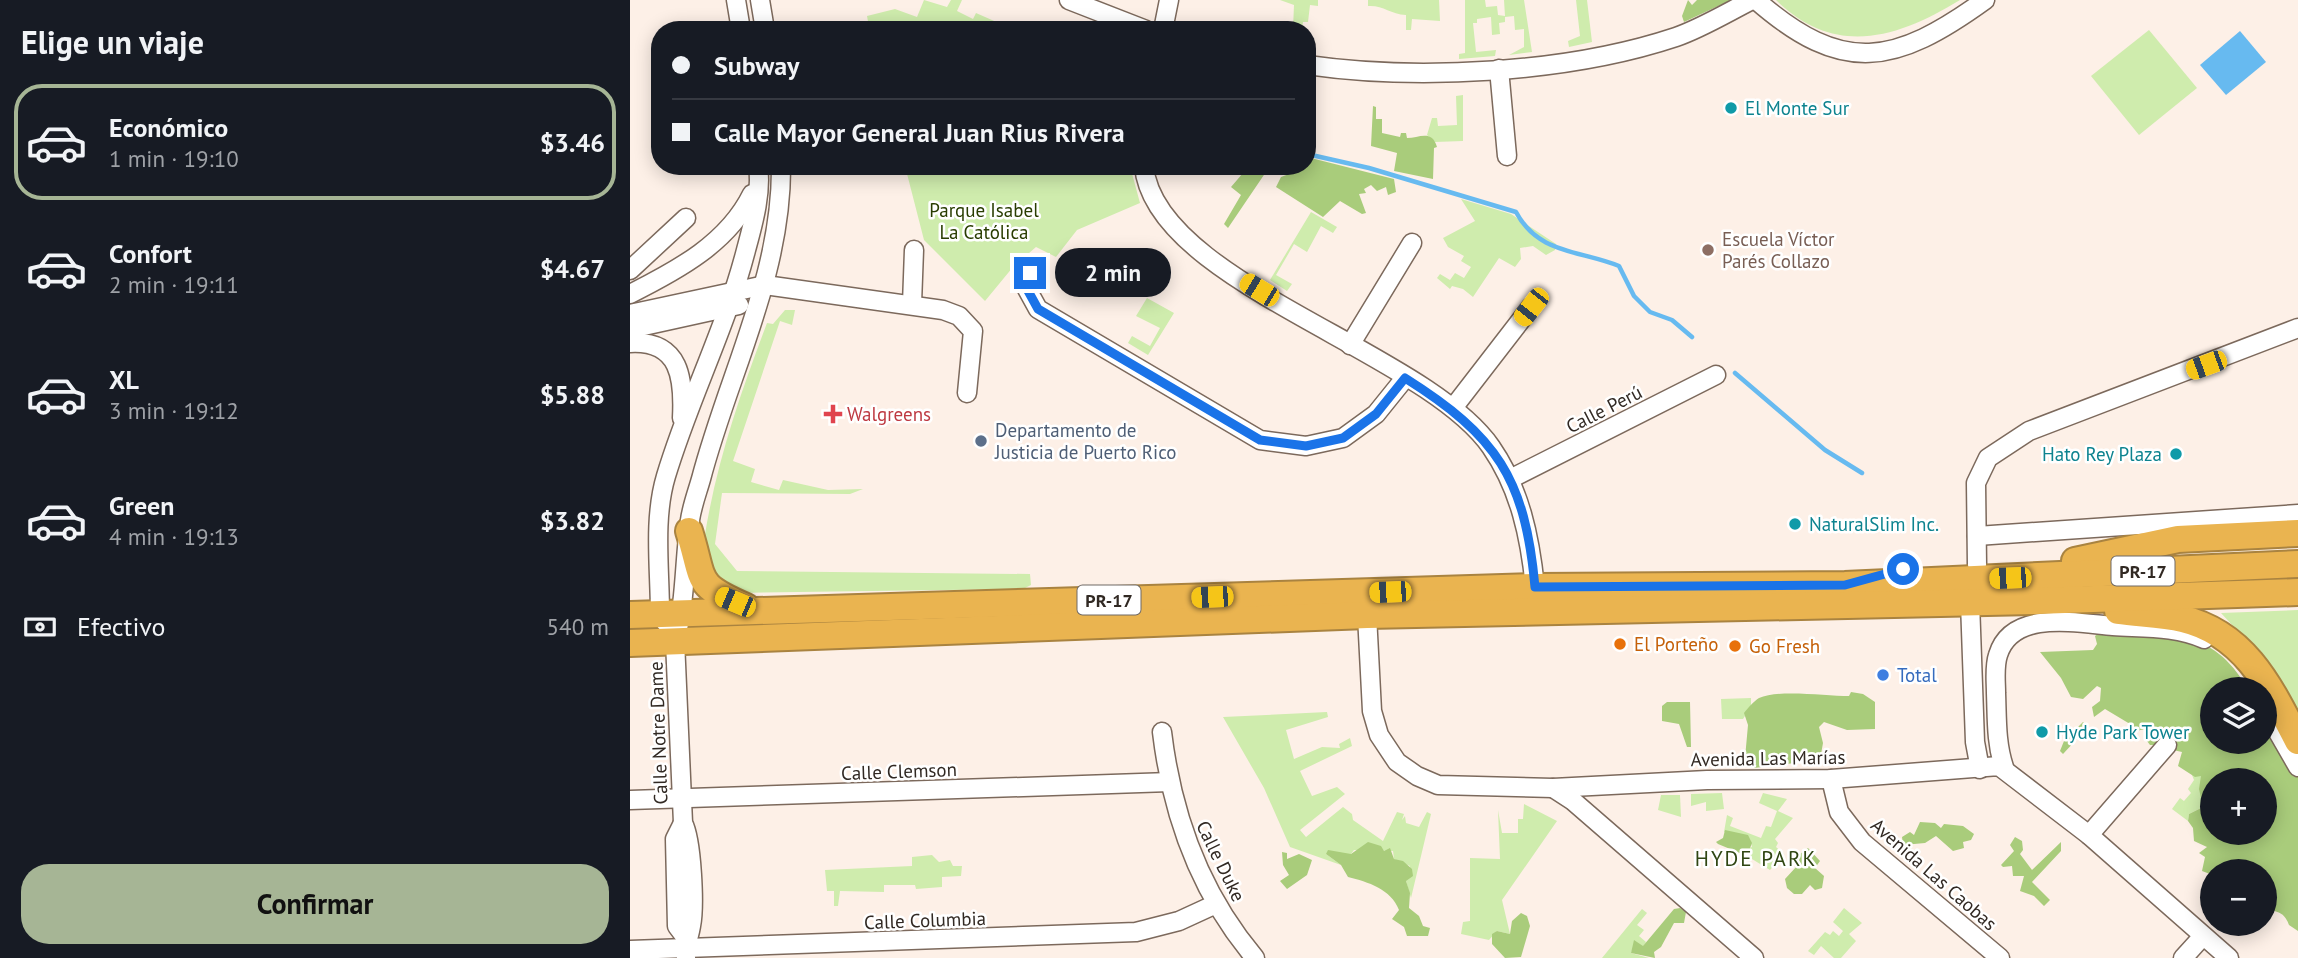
<!DOCTYPE html>
<html lang="es">
<meta charset="utf-8">
<style>
:root{--surface:#171b24;--page:#242831;--text:#f1f3f6;--muted:#9ea1a6;--line:#363941;--accent:#a6b595}
body{margin:0;font-family:"PT Sans",sans-serif;background:var(--page);color:var(--text);height:100vh;display:flex;flex-direction:column;font-size:26px;white-space:nowrap}
*{box-sizing:border-box;margin:0}
p{font-size:23px;color:var(--muted)}
.icon{flex:none;width:38px;height:38px;fill:none;stroke:currentColor;stroke-width:2;stroke-linecap:round;stroke-linejoin:round}
.map{position:relative;flex:1;overflow:hidden}
.side{display:flex;flex-direction:column;background:var(--surface);width:630px}
.side>*{flex:none}
.guide{position:absolute;left:21px;top:21px;width:665px;height:154px;border-radius:28px;box-shadow:0 4px 18px #0003;display:grid;align-content:center;height:154px;padding:0 21px;background:var(--surface)}
.controls{position:absolute;left:1570px;top:677px;display:grid;gap:14px}
.controls a{display:grid;place-items:center;width:77px;height:77px;border-radius:50%;background:var(--surface);box-shadow:0 4px 18px #0003;font-size:35px}
.end{position:absolute;width:32px;height:32px;margin:-16px;border:9px solid #1a73e8;background:#fff;box-shadow:0 0 0 4px #fff}
.from{border-radius:50%}
.bubble{position:absolute;height:49px;border-radius:24px;background:var(--surface);box-shadow:0 4px 18px #0003;font-size:23px;font-weight:700;line-height:49px;text-align:center}
.car{position:absolute;width:21px;height:42px;margin:-21px -10px;border-radius:9px;box-shadow:0 0 5px 2px #0007;background:linear-gradient(#f5c518 24%,#345 0 40%,#f5c518 0 76%,#345 0 86%,#f5c518 0)}
.guide b{display:flex;align-items:center;gap:24px;height:66px;font-size:26px}
.guide b+b{border-top:2px solid var(--line)}
.guide i{width:18px;height:18px;background:var(--text)}
ul{padding:0;list-style:none}
li{display:flex;align-items:center;gap:21px;height:116px;margin:0 14px 10px;padding:0 7px;border:4px solid transparent;border-radius:28px}
li div{flex:1}
li b{display:block;font-size:26px}
li em{font-style:normal;font-weight:700}
li.current{border-color:var(--accent)}
li>.icon{width:63px;height:63px;stroke-width:1.5}
h2{padding:0 21px;font-size:32px;line-height:84px}
.pay{display:flex;align-items:center;gap:18px;height:77px;padding:0 21px;font-size:26px}
.pay p{margin-inline-start:auto}
.button{display:flex;gap:14px;margin-top:auto;padding:14px 21px}
.button a{flex:1;height:80px;border-radius:28px;background:var(--accent);color:#111;font-size:28px;font-weight:700;line-height:80px;text-align:center}
main{display:flex;flex:1;min-height:0}
.map>svg:first-child{display:block}
.green{fill:#cfecad}
.forest{fill:#a9cc7b;fill-rule:evenodd}
.water{fill:#67baf0}
.lines{fill:none;stroke-linecap:round;stroke-linejoin:round}
.stream{stroke:#67baf0;stroke-width:4.5}
.minor-casing{stroke:#7c695c;stroke-width:21}
.highway-casing{stroke:#a98340;stroke-width:30}
.minor{stroke:#fff;stroke-width:18}
.highway{stroke:#eab450;stroke-width:26}
.route{stroke:#1a73e8;stroke-width:9}
.culture-dot{fill:#0f9aa8;stroke:#fff;stroke-width:2.5}
.education-dot{fill:#8d6e63;stroke:#fff;stroke-width:2.5}
.health-dot{fill:#e0444e;stroke:#fff;stroke-width:2.5}
.service-dot{fill:#5c6f8a;stroke:#fff;stroke-width:2.5}
.food-dot{fill:#e8710a;stroke:#fff;stroke-width:2.5}
.shop-dot{fill:#3f7fe0;stroke:#fff;stroke-width:2.5}
.labels{text-anchor:middle;dominant-baseline:central;stroke-width:5;stroke-linejoin:round;paint-order:stroke}
.shield{fill:#fff;stroke:#6f6965;stroke-width:2}
.shield-label{font-size:18px;font-weight:bold;fill:#312923}
.culture-label{font-size:19px;fill:#0d838f;stroke:#fff;text-anchor:start}
.park-label{font-size:19px;fill:#293d01;stroke:#fff}
.education-label{font-size:19px;fill:#785e54;stroke:#fff;text-anchor:start}
.street-label{font-size:19px;fill:#312923;stroke:#fff}
.health-label{font-size:19px;fill:#be3a42;stroke:#fff;text-anchor:start}
.service-label{font-size:19px;fill:#4e5e75;stroke:#fff;text-anchor:start}
.food-label{font-size:19px;fill:#c56008;stroke:#fff;text-anchor:start}
.shop-label{font-size:19px;fill:#366cbe;stroke:#fff;text-anchor:start}
.neighbourhood-label{font-size:21px;letter-spacing:2px;fill:#304613;stroke:#fff}
</style>
<main>
<section class="side">
<h2>Elige un viaje</h2>
<ul>
<li class="current"><svg class="icon" aria-label="car" viewBox="0 0 24 24"><path d="M5 17H2v-5l4-1 3-4h7l3 4 3 1v5h-3M9 17h6M6 11h13"/><circle cx="7" cy="17" r="2"/><circle cx="17" cy="17" r="2"/></svg><div><b>Económico</b><p>1 min · 19:10</p></div><em>$3.46</em></li>
<li><svg class="icon" aria-label="car" viewBox="0 0 24 24"><path d="M5 17H2v-5l4-1 3-4h7l3 4 3 1v5h-3M9 17h6M6 11h13"/><circle cx="7" cy="17" r="2"/><circle cx="17" cy="17" r="2"/></svg><div><b>Confort</b><p>2 min · 19:11</p></div><em>$4.67</em></li>
<li><svg class="icon" aria-label="car" viewBox="0 0 24 24"><path d="M5 17H2v-5l4-1 3-4h7l3 4 3 1v5h-3M9 17h6M6 11h13"/><circle cx="7" cy="17" r="2"/><circle cx="17" cy="17" r="2"/></svg><div><b>XL</b><p>3 min · 19:12</p></div><em>$5.88</em></li>
<li><svg class="icon" aria-label="car" viewBox="0 0 24 24"><path d="M5 17H2v-5l4-1 3-4h7l3 4 3 1v5h-3M9 17h6M6 11h13"/><circle cx="7" cy="17" r="2"/><circle cx="17" cy="17" r="2"/></svg><div><b>Green</b><p>4 min · 19:13</p></div><em>$3.82</em></li>
</ul>
<div class="pay"><svg class="icon" aria-label="cash" viewBox="0 0 24 24"><path d="M3 7h18v10H3z"/><circle cx="12" cy="12" r="2"/></svg>Efectivo<p>540 m</p></div>
<div class="button"><a>Confirmar</a></div>
</section>
<div class="map">
<svg width="1668" height="958" viewBox="0 0 1668 958">
<rect width="100%" height="100%" fill="#fdf0e7"/>
<g class="green">
<polygon points="294,0 317,7 321,0 332,0 327,11 343,19 346,13 371,24 369,29 362,30 320,30 287,24 281,30 274,26 263,30 230,30 239,27 237,16 265,9 287,17"/>
<polygon points="650,0 688,0 688,6 680,5 678,22 673,22 672,30 663,29 664,5"/>
<path d="M738 0H809L810 21 782 19 781 30H776V15C760 14 753 5 738 6Z"/>
<polygon points="835,0 855,0 856,7 867,6 868,15 875,16 874,0 894,0 902,52 879,55 894,47 894,29 885,30 884,16 875,17 875,22 869,23 870,34 862,35 861,17 847,19 847,23 843,23 846,52 866,50 865,56 829,59 829,54 835,53"/>
<polygon points="946,0 957,0 962,42 939,47 938,41 950,36"/>
<path d="M1146 0H1330C1268 38 1205 58 1146 0Z"/>
<polygon points="1519,30 1567,88 1509,135 1461,76"/>
<polygon points="833,95 833,141 805,142 797,135 802,118 807,118 808,126 827,125 826,96"/>
<polygon points="275,166 500,166 510,203 447,230 426,257 406,247 383,267 355,301 294,240"/>
<polygon points="831,199 881,214 926,244 925,250 916,255 903,246 890,248 891,259 885,267 869,258 843,297 833,289 822,286 820,289 807,278 810,274 820,280 825,273 834,278 841,267 831,261 834,256 818,247 813,238 845,221"/>
<polygon points="681,212 707,227 703,233 691,226 677,252 664,244 646,275 662,284 657,291 640,280"/>
<polygon points="474,249 496,273 488,287 462,271"/>
<polygon points="517,298 544,313 518,355 498,343 502,336 520,346 530,328 506,316"/>
<path d="M155 310H165L162 325 150 321 103 461 125 469 121 482 149 490 153 480 198 490 233 489 220 494 92 493 85 544 107 571 400 574 401 585 393 589 102 593 71 563C81 478 107 402 137 323L143 324Z"/>
<polygon points="1668,610 1668,727 1614,638 1591,613"/>
<polygon points="1121,698 1121,707 1113,719 1092,719 1091,699"/>
<polygon points="697,712 698,717 656,730 664,759 692,747 710,748 709,744 720,738 722,746 670,771 682,796 707,787 715,794 670,830 676,837 713,807 722,814 723,820 753,841 767,812 774,814 772,820 775,816 776,823 789,827 797,812 801,814 781,898 776,881 780,866 764,859 763,851 724,850 721,854 696,854 711,865 660,847 634,788 593,717"/>
<polygon points="1562,775 1571,775 1573,807 1559,814 1558,821 1542,809 1550,798 1554,801 1561,793 1558,789 1564,780"/>
<polygon points="1092,793 1094,809 1076,811 1076,802 1061,806 1061,794"/>
<polygon points="1133,793 1157,799 1148,811 1163,818 1145,839 1148,843 1146,847 1154,854 1140,870 1117,856 1119,848 1122,847 1120,839 1094,832 1097,815 1103,818 1100,826 1131,838 1136,826 1141,827 1147,811 1129,803"/>
<polygon points="1031,795 1050,795 1051,817 1028,810"/>
<polygon points="894,804 927,821 872,900 880,934 867,931 859,940 831,934 833,922 840,921 840,858 870,859 868,810 872,833 888,833 888,819 893,819"/>
<polygon points="302,855 309,862 320,860 323,866 332,866 331,876 312,877 312,887 286,889 285,885 254,885 254,892 210,891 208,906 204,906 204,891 197,891 195,870 282,866 282,857"/>
<polygon points="1214,908 1232,923 1219,934 1226,941 1211,958 1204,958 1191,946 1184,955 1178,951 1195,932 1200,935 1203,931 1209,936 1213,931 1203,922"/>
<polygon points="1012,909 1017,913 1007,925 1014,930 1009,936 1016,942 1013,947 1003,948 1001,953 1019,958 972,958"/>
</g>
<g class="forest">
<polygon points="1058,0 1062,5 1067,0 1101,0 1054,22 1052,16"/>
<path d="M743 106 746 107V119H752V133L770 137 771 133H776L777 138C789 138 802 129 807 147L804 148 803 179 764 171 767 153 741 146Z"/>
<polygon points="677,157 764,179 766,192 758,195 756,187 747,191 741,185 734,189 736,193 729,194 736,213 732,214 710,201 693,217 646,187 651,177 659,174 660,166 677,166"/>
<polygon points="612,166 640,166 598,228 594,224 611,195 601,187 613,173"/>
<path d="M1472 631C1538 636 1581 625 1618 689L1582 690V742H1634L1635 720 1668 777V931L1659 925C1654 911 1647 912 1635 909L1634 872 1588 870 1580 874 1572 871 1575 857 1569 853 1577 847 1564 841 1563 828 1558 821 1559 814 1573 807 1569 789 1571 776 1565 777 1548 766 1552 752 1543 750 1542 736 1527 745H1520L1517 741 1519 732 1515 729 1506 731 1500 724 1475 709 1464 717 1462 707 1470 701 1471 688 1467 686 1453 699 1441 697 1431 678 1410 652 1463 650 1467 644 1465 636ZM1582 780H1634V833H1582Z"/>
<path d="M1221 692 1233 694 1245 702V729L1217 730 1194 722 1189 727 1193 743 1190 760 1124 768 1115 758 1118 725 1114 713C1118 708 1124 701 1129 698 1148 689 1196 696 1219 696Z"/>
<polygon points="1037,702 1060,702 1061,747 1057,747 1049,724 1032,721 1032,706"/>
<polygon points="1453,722 1458,727 1433,754 1430,751 1434,741"/>
<polygon points="1290,822 1305,823 1311,828 1314,824 1333,826 1344,834 1341,840 1333,842 1334,848 1323,851 1306,836 1295,843 1273,845 1272,837 1280,832 1284,835"/>
<polygon points="1095,830 1118,835 1122,843 1117,856 1088,844 1086,842 1093,838"/>
<polygon points="1385,837 1392,841 1393,850 1390,854 1402,870 1431,842 1431,851 1402,882 1420,900 1414,906 1404,896 1390,891 1394,876 1383,876 1382,866 1373,867 1371,865 1384,851 1380,845"/>
<path d="M738 842 751 846 754 851 760 848 764 859 773 861 782 869 783 876 776 881 780 893 779 908 789 916 793 926 800 928 798 936H777L774 927 762 919 769 910C761 889 738 882 718 877L711 865 696 854 698 850 721 854Z"/>
<polygon points="1178,848 1190,861 1185,868 1194,876 1192,888 1185,890 1180,885 1172,894 1164,894 1157,888 1155,879 1167,866 1166,857"/>
<polygon points="652,852 657,853 657,859 669,854 682,860 677,875 657,889 650,881 659,875 653,865"/>
<polygon points="1050,908 1056,912 1054,923 1044,923 1031,947 1024,952 1025,958 1001,953 1004,940 1013,946 1044,909"/>
<polygon points="891,913 897,916 900,926 891,957 875,958 862,944 862,934 867,931 880,934 882,921"/>
</g>
<polygon class="water" points="1610,31 1636,62 1596,95 1570,65"/>
<g class="lines">
<g class="stream">
<polyline points="268,30 276,26"/>
<path d="M677 154 739 168 886 212C908 254 949 250 989 266L1004 296 1020 312 1042 320 1062 337"/>
<polyline points="1105,373 1195,450 1232,473"/>
</g>
<defs>
<g id="minor">
<polyline points="106,0 111,30"/>
<polyline points="130,0 135,30"/>
<polyline points="439,0 516,30"/>
<path d="M1126 0C1213 76 1265 65 1355 0"/>
<polyline points="533,30 539,0"/>
<path d="M677 65C789 81 938 73 1046 37 1072 28 1098 12 1122 0"/>
<polyline points="869,69 877,156"/>
<path d="M514 166C524 282 795 351 861 447 890 489 900 537 905 587"/>
<polyline points="0,270 56,218"/>
<polyline points="400,273 397,289 408,309 630,440 676,446 713,438 746,414 775,378"/>
<path d="M0 294C48 270 98 243 122 194"/>
<polyline points="282,304 284,250"/>
<polyline points="0,314 135,285 313,310 329,316 343,331 337,393"/>
<polyline points="0,329 109,305"/>
<path d="M0 343C51 340 54 380 52 418"/>
<polyline points="720,345 782,243"/>
<polyline points="823,408 901,307"/>
<polyline points="880,479 1086,375"/>
<polyline points="1347,536 1668,514"/>
<polyline points="1347,565 1346,483 1358,458 1399,431 1668,328"/>
<polyline points="1340,602 1345,742 1350,769"/>
<polyline points="737,615 742,711 749,735 767,762 787,776 808,785 923,788 1077,780 1201,779 1369,766 1459,835 1599,958"/>
<path d="M35 622 30 614C30 569 23 519 36 476 59 399 96 328 116 250 123 224 132 193 128 166"/>
<polyline points="1634,708 1668,767"/>
<path d="M532 732C542 815 570 893 625 958"/>
<path d="M1374 767C1366 743 1367 719 1366 693 1366 681 1364 667 1368 655 1382 609 1447 623 1483 626 1512 628 1547 626 1574 639"/>
<polyline points="1201,779 1209,812 1232,842 1370,958"/>
<polyline points="923,788 943,801 1124,958"/>
<polyline points="0,800 540,782"/>
<polyline points="53,823 45,839 47,926 56,938"/>
<polyline points="1459,835 1537,745"/>
<polyline points="0,950 506,932 549,921 586,904"/>
<path d="M56 958C55 945 59 938 61 926 65 906 62 840 53 823L45 641C56 601 54 561 60 520 62 506 67 493 71 479 98 375 152 276 151 166"/>
<polyline points="1553,958 1573,936"/>
</g>
<g id="highway">
<path d="M59 531C75 582 63 584 116 607"/>
<polyline points="1445,561 1548,539 1668,533"/>
<path d="M1488 611C1509 614 1532 614 1553 619 1616 634 1641 689 1668 741"/>
<polyline points="0,615 905,587 1215,585 1668,564"/>
<polyline points="0,643 737,615 1406,601 1668,592"/>
</g>
</defs>
<use href="#minor" class="minor-casing"/>
<use href="#highway" class="highway-casing"/>
<use href="#minor" class="minor"/>
<use href="#highway" class="highway"/>
</g>
<g class="lines">
<path class="route" d="M400 273 397 289 408 309 630 440 676 446 713 438 746 414 775 378C867 436 895 478 905 587L1215 585 1273 569"/>
</g>
<g class="culture-dot">
<circle cx="1101" cy="108" r="7"/>
<circle cx="1546" cy="454" r="7"/>
<circle cx="1165" cy="524" r="7"/>
<circle cx="1412" cy="732" r="7"/>
</g>
<circle class="education-dot" cx="1078" cy="250" r="7"/>
<path class="health-dot" d="M199.5 403.5h7v7h7v7h-7v7h-7v-7h-7v-7h7z"/>
<circle class="service-dot" cx="351" cy="441" r="7"/>
<g class="food-dot">
<circle cx="990" cy="644" r="7"/>
<circle cx="1105" cy="646" r="7"/>
</g>
<circle class="shop-dot" cx="1253" cy="675" r="7"/>
<g class="labels">
<g class="shield">
<rect x="1481.5" y="556.5" width="63" height="29" rx="5"/>
<rect x="447.5" y="585.5" width="63" height="29" rx="5"/>
</g>
<g class="shield-label">
<text x="1513" y="571">PR-17</text>
<text x="479" y="600">PR-17</text>
</g>
<g class="culture-label">
<text x="1115" y="108">El Monte Sur</text>
<text x="1532" y="454" text-anchor="end">Hato Rey Plaza</text>
<text x="1179" y="524">NaturalSlim Inc.</text>
<text x="1426" y="732">Hyde Park Tower</text>
</g>
<g class="park-label">
<text x="354" y="210">Parque Isabel<tspan x="354" dy="22">La Católica</tspan></text>
</g>
<g class="education-label">
<text x="1092" y="239">Escuela Víctor<tspan x="1092" dy="22">Parés Collazo</tspan></text>
</g>
<g class="street-label">
<text transform="translate(974 409) rotate(-27)">Calle Perú</text>
<text transform="translate(28 733) rotate(-92)">Calle Notre Dame</text>
<text transform="translate(1138 758) rotate(-1)">Avenida Las Marías</text>
<text transform="translate(269 771) rotate(-2)">Calle Clemson</text>
<text transform="translate(591 861) rotate(64)">Calle Duke</text>
<text transform="translate(1304 874) rotate(41)">Avenida Las Caobas</text>
<text transform="translate(295 920) rotate(-2)">Calle Columbia</text>
</g>
<g class="health-label">
<text x="217" y="414">Walgreens</text>
</g>
<g class="service-label">
<text x="365" y="430">Departamento de<tspan x="365" dy="22">Justicia de Puerto Rico</tspan></text>
</g>
<g class="food-label">
<text x="1004" y="644">El Porteño</text>
<text x="1119" y="646">Go Fresh</text>
</g>
<g class="shop-label">
<text x="1267" y="675">Total</text>
</g>
<g class="neighbourhood-label">
<text x="1126" y="858">HYDE PARK</text>
</g>
</g>
</svg>
<div class="controls">
<a><svg class="icon" aria-label="layers" viewBox="0 0 24 24"><path d="M12 4l9 5-9 5-9-5zM3 14l9 5 9-5"/></svg></a>
<a>+</a>
<a>−</a>
</div>
<i class="end from" style="left:1273px;top:569px"></i>
<i class="end" style="left:400px;top:273px"></i>
<div class="bubble" style="left:425px;top:248px;width:116px">2 min</div>
<i class="car" style="left:629px;top:290px;rotate:301deg"></i>
<i class="car" style="left:901px;top:307px;rotate:218deg"></i>
<i class="car" style="left:1576px;top:365px;rotate:250deg"></i>
<i class="car" style="left:1380px;top:578px;rotate:268deg"></i>
<i class="car" style="left:760px;top:592px;rotate:268deg"></i>
<i class="car" style="left:582px;top:597px;rotate:268deg"></i>
<i class="car" style="left:105px;top:602px;rotate:293deg"></i>
<div class="guide">
<b><i class="from"></i>Subway</b>
<b><i></i>Calle Mayor General Juan Rius Rivera</b>
</div>
</div>
</main>
